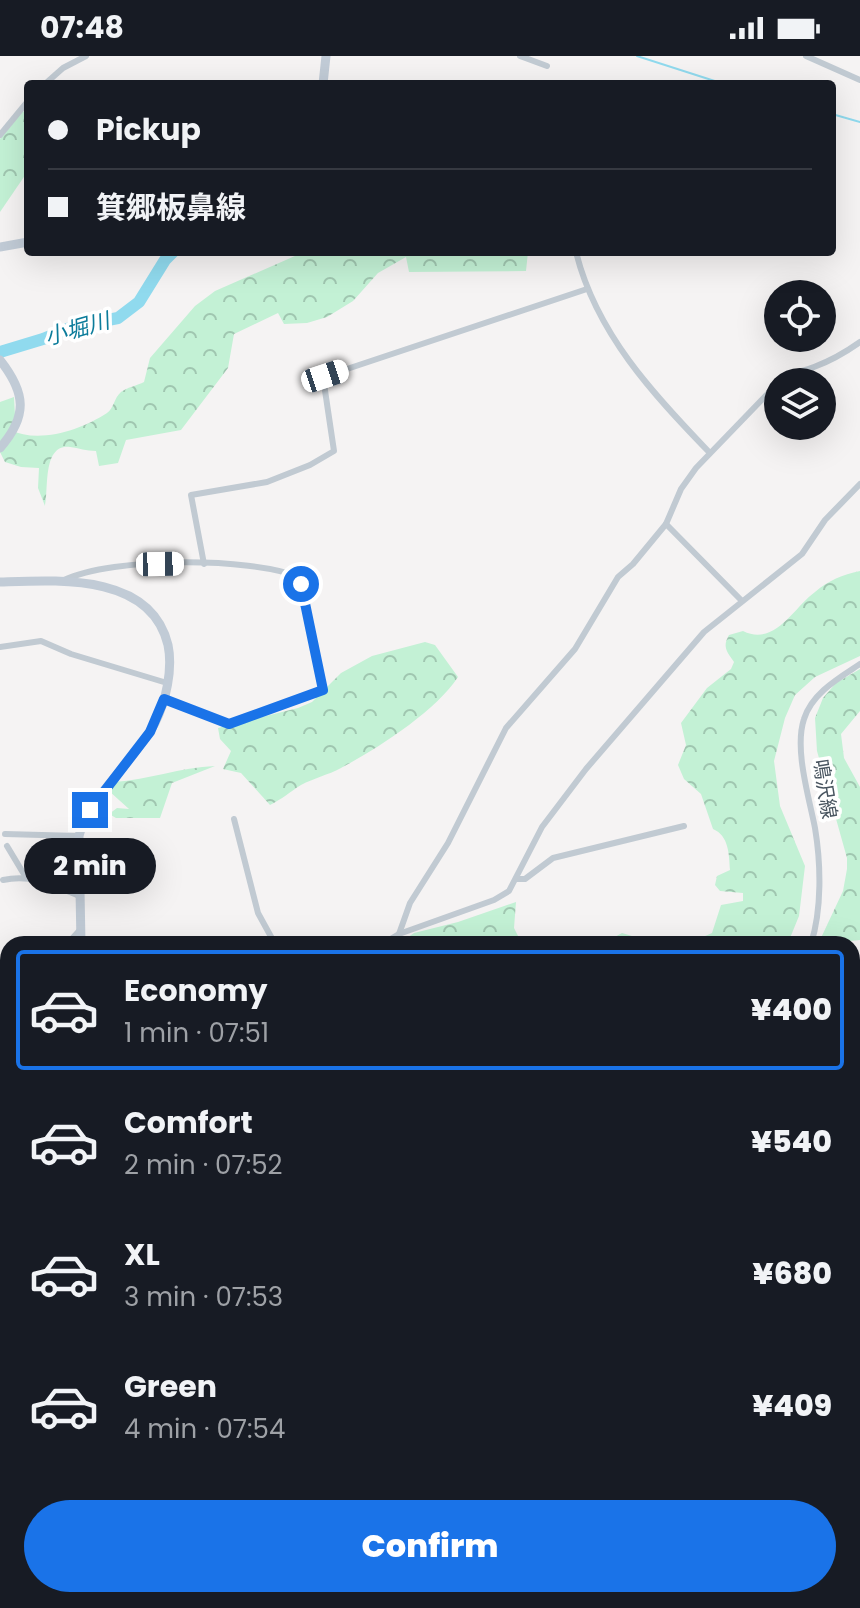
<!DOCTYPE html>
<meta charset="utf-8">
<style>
:root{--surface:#171b24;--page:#20242c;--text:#f1f3f6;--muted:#9ea1a6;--line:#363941;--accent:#1a73e8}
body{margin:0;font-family:Poppins,"Noto Sans JP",sans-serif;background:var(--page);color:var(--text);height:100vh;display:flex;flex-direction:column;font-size:30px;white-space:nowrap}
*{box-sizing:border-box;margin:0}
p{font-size:26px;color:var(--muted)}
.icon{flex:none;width:44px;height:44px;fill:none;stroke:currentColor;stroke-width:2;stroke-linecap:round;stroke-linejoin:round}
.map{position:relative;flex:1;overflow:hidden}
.details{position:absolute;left:0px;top:880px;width:860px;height:672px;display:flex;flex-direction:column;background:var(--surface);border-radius:24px 24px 0 0;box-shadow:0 8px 32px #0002}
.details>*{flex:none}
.banner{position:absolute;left:24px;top:24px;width:812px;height:176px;border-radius:8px;box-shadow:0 8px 32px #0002;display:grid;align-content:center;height:176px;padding:0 24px;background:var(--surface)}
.tools{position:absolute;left:764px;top:224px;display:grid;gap:16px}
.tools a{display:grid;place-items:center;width:72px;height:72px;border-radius:50%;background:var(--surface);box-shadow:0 8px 32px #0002;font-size:40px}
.end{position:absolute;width:36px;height:36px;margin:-18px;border:10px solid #1a73e8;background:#fff;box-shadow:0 0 0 4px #fff}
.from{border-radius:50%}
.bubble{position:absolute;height:56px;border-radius:28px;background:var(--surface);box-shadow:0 8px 32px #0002;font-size:26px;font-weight:800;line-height:56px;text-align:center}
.car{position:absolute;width:24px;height:48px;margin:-24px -12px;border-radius:10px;box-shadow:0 0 6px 2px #0007;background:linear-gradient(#fff 24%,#345 0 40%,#fff 0 76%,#345 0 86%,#fff 0)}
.banner b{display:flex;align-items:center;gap:28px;height:76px;font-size:30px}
.banner b+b{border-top:2px solid var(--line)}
.banner i{width:20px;height:20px;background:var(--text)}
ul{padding:14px 0 0;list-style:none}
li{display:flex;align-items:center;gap:24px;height:120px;margin:0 16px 12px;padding:0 8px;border:4px solid transparent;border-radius:8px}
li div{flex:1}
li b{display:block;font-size:30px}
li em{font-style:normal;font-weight:800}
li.active{border-color:var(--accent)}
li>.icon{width:72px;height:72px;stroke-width:1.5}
.primary-button{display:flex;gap:16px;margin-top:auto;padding:16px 24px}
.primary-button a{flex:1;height:92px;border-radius:48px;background:var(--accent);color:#fff;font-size:32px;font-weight:800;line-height:92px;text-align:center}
.status{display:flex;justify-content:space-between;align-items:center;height:56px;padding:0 40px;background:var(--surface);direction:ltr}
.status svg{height:22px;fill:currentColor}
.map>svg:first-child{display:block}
.forest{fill:url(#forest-crowns)}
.water{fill:#90daee}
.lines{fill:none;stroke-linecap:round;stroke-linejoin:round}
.stream{stroke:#90daee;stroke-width:2}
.river{stroke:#90daee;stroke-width:12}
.street{stroke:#c1cad2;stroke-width:6}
.secondary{stroke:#c1cbd6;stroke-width:9}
.route{stroke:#1a73e8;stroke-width:10}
.labels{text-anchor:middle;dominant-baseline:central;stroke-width:7;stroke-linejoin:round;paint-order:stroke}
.street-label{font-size:20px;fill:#4a5661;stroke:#fff}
.water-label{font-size:22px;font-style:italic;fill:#0c7c9b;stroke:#fff}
</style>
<div class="status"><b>07:48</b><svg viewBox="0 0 49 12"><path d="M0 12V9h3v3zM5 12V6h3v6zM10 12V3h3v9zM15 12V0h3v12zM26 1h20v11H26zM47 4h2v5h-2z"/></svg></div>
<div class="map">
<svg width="860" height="1552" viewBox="0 0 860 1552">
<defs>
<pattern id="forest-crowns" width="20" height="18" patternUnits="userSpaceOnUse" patternTransform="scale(2)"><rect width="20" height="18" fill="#c3f1d5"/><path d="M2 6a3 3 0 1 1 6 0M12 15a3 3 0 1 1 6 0" fill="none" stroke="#a0c6b0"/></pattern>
</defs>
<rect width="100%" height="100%" fill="#f5f3f3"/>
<g class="forest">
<polygon points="28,54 28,115 0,156 0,83 22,56"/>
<path d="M304 196H528L526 215 409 216 406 201 378 217 353 245 327 261 307 267 284 268 278 257 234 278 228 312 181 374 126 384 118 407 99 410 96 395C86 395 79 392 70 391 42 388 49 433 45 450L38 432 39 412 21 411 5 406 0 396V346L14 341 15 359 10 374C39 388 81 374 107 357 114 352 114 342 121 336 126 332 138 329 144 326L150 302 195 250 215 235Z"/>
<path d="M860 515V600L815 621 795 639 785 662 774 705 780 750 805 810 799 860 790 882 784 888H602L622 877C655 887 678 893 712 877L721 849 743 845V837L720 835 715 829 717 820 730 814C729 798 729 780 713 773L701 738 684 723 678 709 686 689 681 667 707 632 731 613 734 606C727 596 722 591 729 579L743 575C775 591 794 551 815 536 829 524 842 519 860 515Z"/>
<path d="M425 586 435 589 458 621C436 655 377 693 341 712 328 719 314 722 301 729 290 736 282 743 270 749L241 717 223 713 231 695 220 683 218 672 298 652 312 646 341 617 372 600Z"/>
<polygon points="860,613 860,655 841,678 844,702 860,731 860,884 830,887 820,884 843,835 847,813 847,802 817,695 815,662 823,642 836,627"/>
<path d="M215 710 172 727 160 762H116L109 758 117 752 129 753 109 735 114 726C149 724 180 711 215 710Z"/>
<polygon points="516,846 514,872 522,888 398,888 414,877 458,866"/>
<polygon points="860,960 860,1038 852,1042 852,962"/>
<path d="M852 1474C860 1494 860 1521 852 1541Z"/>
<polygon points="634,1544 851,1544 847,1552 637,1552"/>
</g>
<g class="water">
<polygon points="8,1416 8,1486 0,1474 0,1443 6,1438 0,1431 0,1417"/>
<polygon points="50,1544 477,1544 476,1552 56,1552"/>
</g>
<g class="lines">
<g class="stream">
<polyline points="637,0 724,28"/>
<polyline points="832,58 860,66"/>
</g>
<polyline class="river" points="0,296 43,283 72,271 118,262 139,246 165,204 173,196"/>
<g class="street">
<polyline points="520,0 547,10"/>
<polyline points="806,0 860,24"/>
<polyline points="45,28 63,12 86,0"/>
<polyline points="0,79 28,45"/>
<path d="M576 196C596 277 653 338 709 396"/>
<path d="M779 326C787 316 802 316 814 311 830 305 846 296 860 286"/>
<polyline points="666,468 742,545"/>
<polyline points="204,508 191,439 267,426 310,409 334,395 323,321 587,233"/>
<path d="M64 524C113 501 249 501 299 521L323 634 229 668 164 643"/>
<polyline points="0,591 41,585 71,598 167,627"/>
<polyline points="234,763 258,857 275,888"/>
<polyline points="5,778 79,780"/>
<polyline points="7,790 25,820"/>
<polyline points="516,823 525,823 553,802 684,770"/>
<path d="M3 824C32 818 53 829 79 840"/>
<polyline points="399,878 410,847 448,787 506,672 575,593 618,521 633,508 666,468 681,433 696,412 778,327"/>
<polyline points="67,888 79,875"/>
<polyline points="382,888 399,878 494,844 509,835 542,771 586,713 704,576 802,498 825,464 860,428"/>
<path d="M811 888C822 853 821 808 815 772 809 741 794 693 804 663 812 637 839 622 860 608"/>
<polyline points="0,992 8,975"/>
<path d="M0 1099C6 1082 2 1065 8 1049"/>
<polyline points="0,1202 8,1198"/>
<polyline points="0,1302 8,1297"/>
<polyline points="852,1445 860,1452"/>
<polyline points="0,1493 8,1504"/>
<polyline points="37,1544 42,1552"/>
<polyline points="489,1552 491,1544"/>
<polyline points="854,1552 860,1539"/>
</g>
<g class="secondary">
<polyline points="323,28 326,0"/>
<polyline points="0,191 28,186"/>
<path d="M0 304C26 337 28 360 0 392"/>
<path d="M0 526C58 524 151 517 168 589 173 613 166 645 155 667 135 703 102 730 83 766L79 780 81 888"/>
<polyline points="0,1280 8,1275"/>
</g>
</g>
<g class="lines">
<polyline class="route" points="90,754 150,676 164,643 229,668 323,634 301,528"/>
</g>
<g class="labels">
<g class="street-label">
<text transform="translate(825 733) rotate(81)">鳴沢線</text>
</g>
<g class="water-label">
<text transform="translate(77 273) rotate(-16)">小堀川</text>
</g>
</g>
</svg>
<div class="tools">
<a><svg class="icon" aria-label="locate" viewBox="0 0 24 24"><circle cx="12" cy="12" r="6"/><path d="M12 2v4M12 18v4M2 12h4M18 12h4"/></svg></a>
<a><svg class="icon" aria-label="layers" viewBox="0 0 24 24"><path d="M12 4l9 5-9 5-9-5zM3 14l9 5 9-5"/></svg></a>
</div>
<i class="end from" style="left:301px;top:528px"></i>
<i class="end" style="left:90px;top:754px"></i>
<div class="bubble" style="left:24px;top:782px;width:132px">2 min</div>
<i class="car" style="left:325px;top:320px;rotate:72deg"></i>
<i class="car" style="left:160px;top:508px;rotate:89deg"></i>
<div class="banner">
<b><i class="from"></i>Pickup</b>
<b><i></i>箕郷板鼻線</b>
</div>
<section class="details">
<ul>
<li class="active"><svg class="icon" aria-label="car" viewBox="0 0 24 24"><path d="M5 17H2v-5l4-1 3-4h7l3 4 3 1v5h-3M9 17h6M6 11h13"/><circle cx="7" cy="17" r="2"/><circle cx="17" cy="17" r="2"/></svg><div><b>Economy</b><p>1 min · 07:51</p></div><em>¥400</em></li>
<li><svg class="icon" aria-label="car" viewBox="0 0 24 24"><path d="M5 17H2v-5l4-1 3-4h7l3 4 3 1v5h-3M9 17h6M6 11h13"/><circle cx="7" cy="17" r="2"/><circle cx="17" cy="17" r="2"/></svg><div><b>Comfort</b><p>2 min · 07:52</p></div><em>¥540</em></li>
<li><svg class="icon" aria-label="car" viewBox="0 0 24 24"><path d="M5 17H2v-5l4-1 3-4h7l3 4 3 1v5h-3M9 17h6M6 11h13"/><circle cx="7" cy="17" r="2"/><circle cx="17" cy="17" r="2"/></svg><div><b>XL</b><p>3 min · 07:53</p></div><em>¥680</em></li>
<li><svg class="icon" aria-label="car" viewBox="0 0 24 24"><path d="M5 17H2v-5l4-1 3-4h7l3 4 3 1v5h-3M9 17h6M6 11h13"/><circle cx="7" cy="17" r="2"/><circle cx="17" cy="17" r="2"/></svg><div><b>Green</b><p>4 min · 07:54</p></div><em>¥409</em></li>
</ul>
<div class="primary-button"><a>Confirm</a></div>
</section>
</div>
